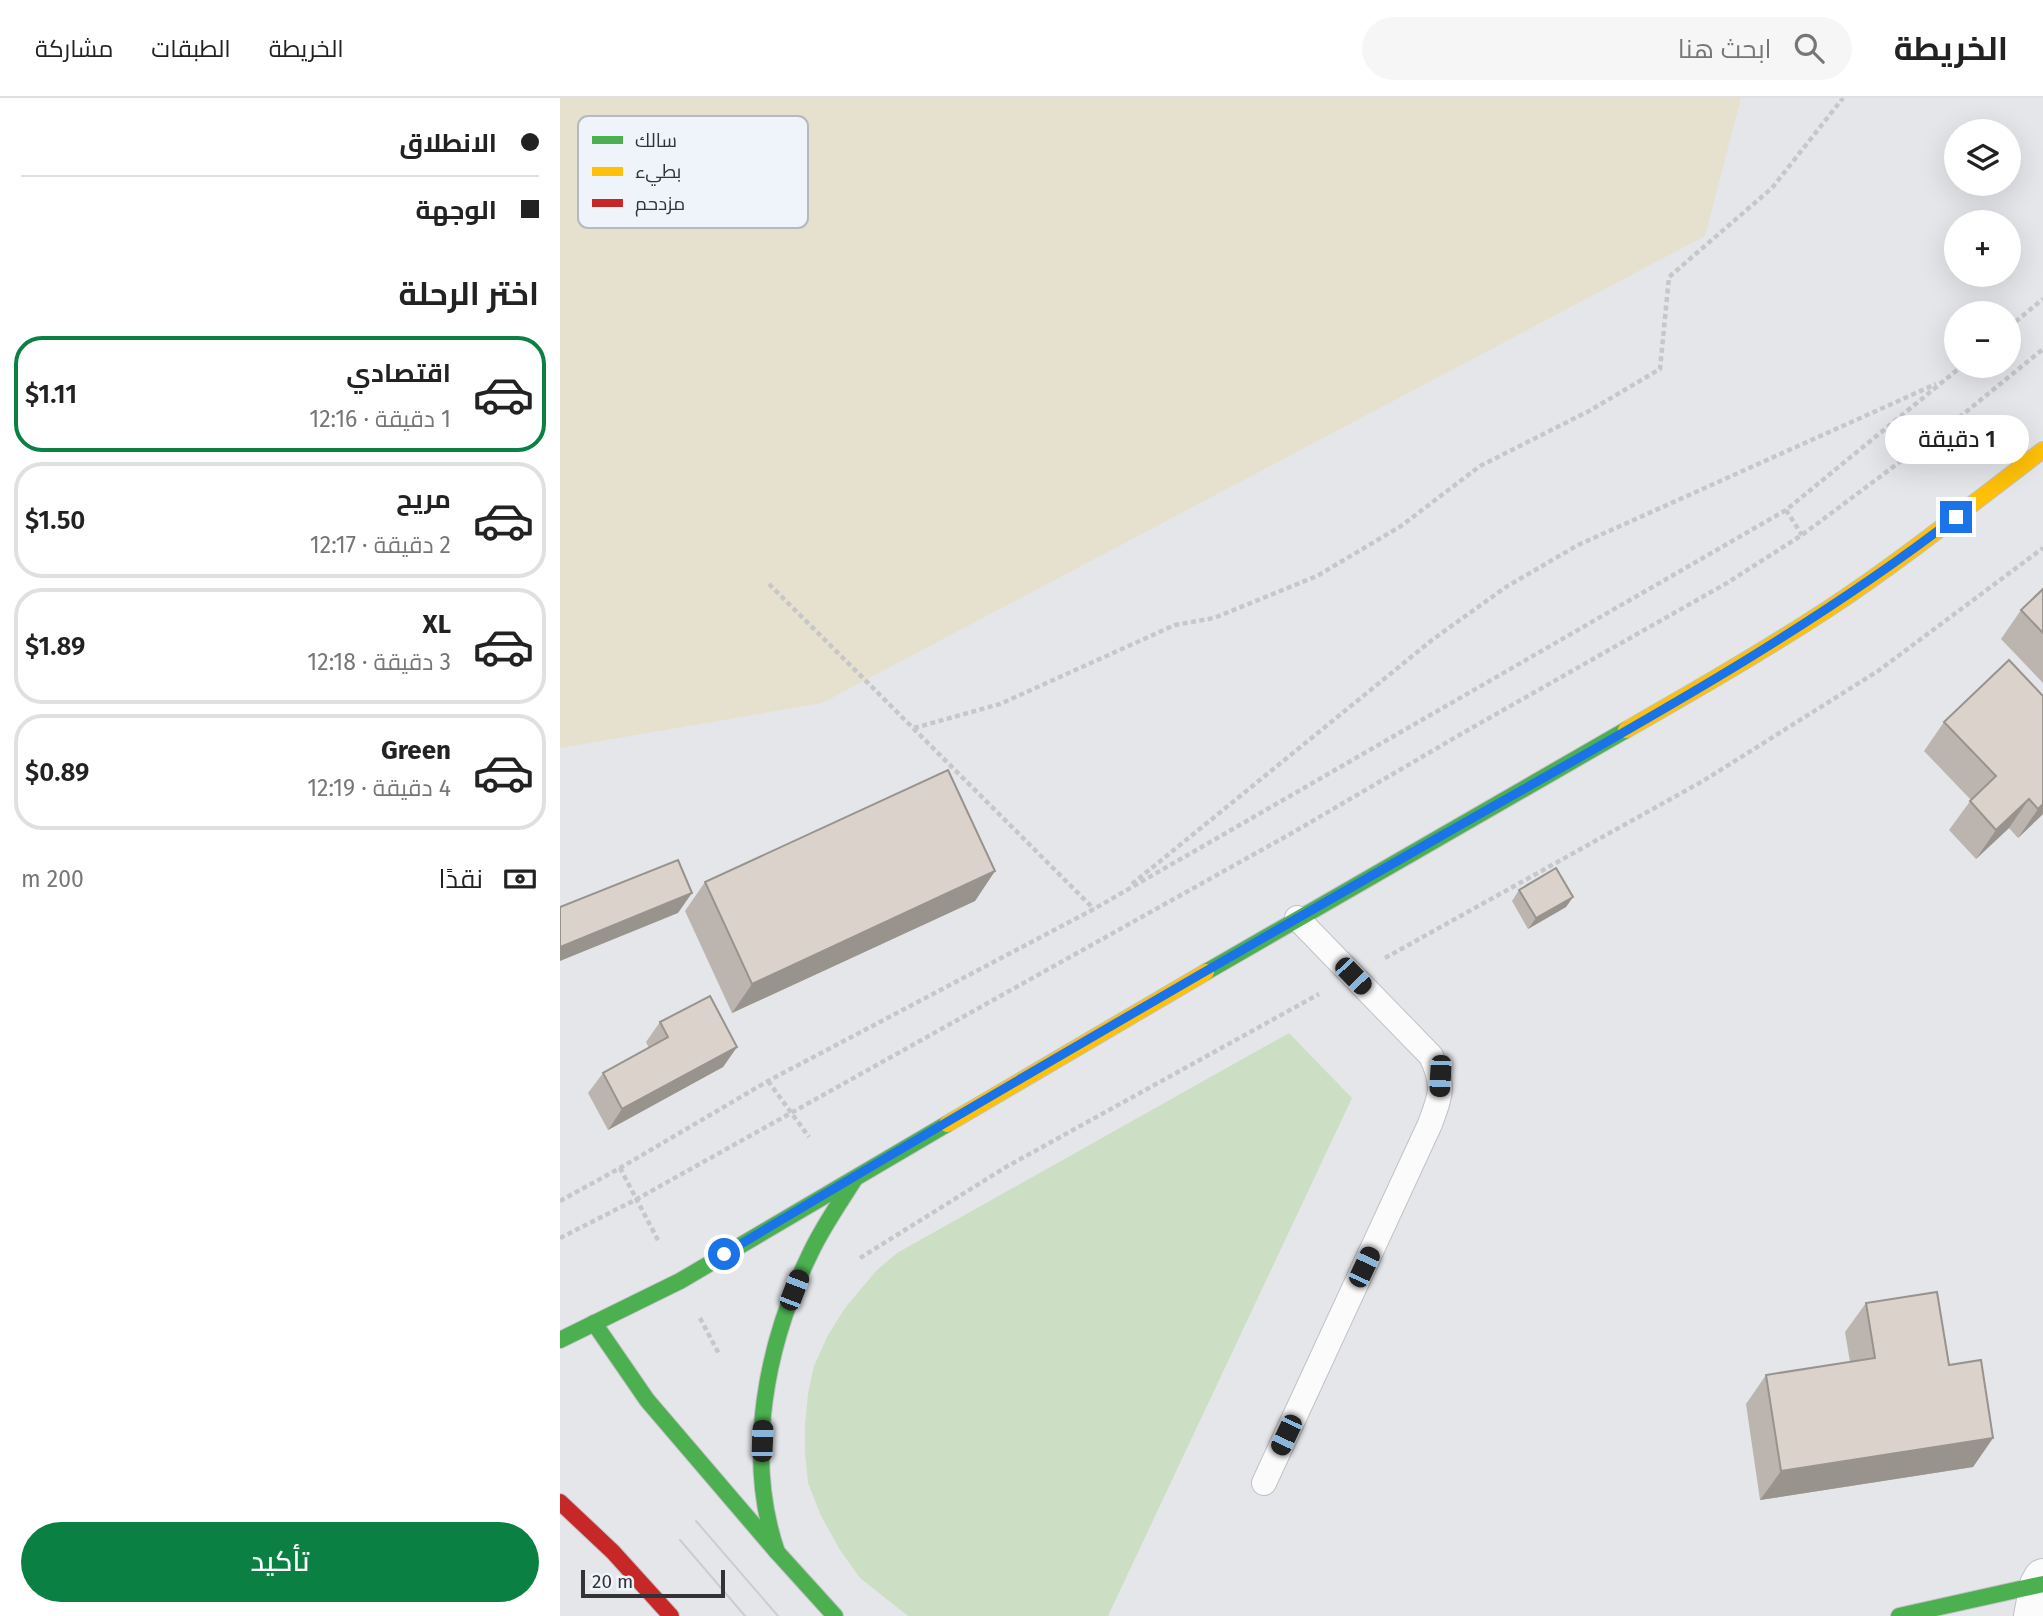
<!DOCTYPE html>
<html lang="ar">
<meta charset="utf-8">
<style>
:root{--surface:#fff;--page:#f6f6f6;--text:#222;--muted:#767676;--line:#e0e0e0;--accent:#0b8043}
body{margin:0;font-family:"Fira Sans",Cairo,sans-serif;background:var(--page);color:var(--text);direction:rtl;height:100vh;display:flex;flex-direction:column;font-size:26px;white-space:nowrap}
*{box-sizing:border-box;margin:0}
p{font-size:23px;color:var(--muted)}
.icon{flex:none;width:38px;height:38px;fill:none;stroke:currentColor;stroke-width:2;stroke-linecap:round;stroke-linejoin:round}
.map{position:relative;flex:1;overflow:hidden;direction:ltr}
.details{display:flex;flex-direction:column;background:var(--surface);width:560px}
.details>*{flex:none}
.guide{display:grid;align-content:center;height:154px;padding:0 21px;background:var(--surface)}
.tools{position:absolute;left:1384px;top:21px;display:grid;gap:14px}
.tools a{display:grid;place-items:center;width:77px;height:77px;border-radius:50%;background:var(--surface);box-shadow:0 7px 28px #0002;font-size:35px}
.scale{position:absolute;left:21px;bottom:18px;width:144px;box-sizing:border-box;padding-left:7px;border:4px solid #323336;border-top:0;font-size:19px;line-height:24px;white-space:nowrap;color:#323336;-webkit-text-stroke:5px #eff3fa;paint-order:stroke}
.end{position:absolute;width:32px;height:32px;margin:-16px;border:9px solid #1a73e8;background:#fff;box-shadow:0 0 0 4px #fff}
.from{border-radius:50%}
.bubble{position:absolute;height:49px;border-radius:24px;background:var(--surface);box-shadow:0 7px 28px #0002;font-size:23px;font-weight:600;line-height:49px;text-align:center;direction:rtl}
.car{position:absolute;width:21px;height:42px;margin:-21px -10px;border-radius:9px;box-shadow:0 0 5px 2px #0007;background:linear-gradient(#222 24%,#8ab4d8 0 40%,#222 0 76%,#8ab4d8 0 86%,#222 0)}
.guide b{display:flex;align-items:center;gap:24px;height:66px;font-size:26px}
.guide b+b{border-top:2px solid var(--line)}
.guide i{width:18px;height:18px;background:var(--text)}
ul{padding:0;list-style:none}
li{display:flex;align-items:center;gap:21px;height:116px;margin:0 14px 10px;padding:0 7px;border:4px solid var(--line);border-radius:28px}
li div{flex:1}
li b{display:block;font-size:26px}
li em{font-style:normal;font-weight:600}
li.current{border-color:var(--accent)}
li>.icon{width:63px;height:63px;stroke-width:1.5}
h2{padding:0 21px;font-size:32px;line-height:84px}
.pay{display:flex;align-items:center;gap:18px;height:77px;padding:0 21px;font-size:26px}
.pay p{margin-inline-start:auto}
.button{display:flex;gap:14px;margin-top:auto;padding:14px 21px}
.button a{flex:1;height:80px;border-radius:42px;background:var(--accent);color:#fff;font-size:28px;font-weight:600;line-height:80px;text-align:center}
header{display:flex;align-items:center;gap:42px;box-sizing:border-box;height:98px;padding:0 35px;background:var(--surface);border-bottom:2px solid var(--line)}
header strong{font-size:33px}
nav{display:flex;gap:38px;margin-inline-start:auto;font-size:24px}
.search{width:490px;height:63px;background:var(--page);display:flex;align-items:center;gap:18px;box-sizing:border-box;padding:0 24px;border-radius:38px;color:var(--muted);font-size:26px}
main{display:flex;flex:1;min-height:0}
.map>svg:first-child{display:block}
.green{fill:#ccdfc4}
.sand{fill:#e6e0ce}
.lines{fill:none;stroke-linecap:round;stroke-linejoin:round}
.lane-casing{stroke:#c1c2c6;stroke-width:26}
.street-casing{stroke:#c1c2c6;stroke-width:40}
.fast-casing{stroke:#c1c2c6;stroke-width:18}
.slow-casing{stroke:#c1c2c6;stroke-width:18}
.jam-casing{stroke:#c1c2c6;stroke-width:18}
.path{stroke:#c5c7c8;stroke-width:4.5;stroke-dasharray:5 3.5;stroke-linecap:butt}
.lane{stroke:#fbfbfc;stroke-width:24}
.street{stroke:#fbfbfc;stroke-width:38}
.fast{stroke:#4caf50;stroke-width:16}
.slow{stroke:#ffc107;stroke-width:16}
.jam{stroke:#c62828;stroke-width:16}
.tram{stroke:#cdcdcf;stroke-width:2}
.wall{fill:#bcb5af}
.shaded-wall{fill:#99938e}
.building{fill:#dbd2cb;stroke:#99938e;stroke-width:2}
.route{stroke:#1a73e8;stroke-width:9}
.key{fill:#eff3fa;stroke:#b6b9bf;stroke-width:2}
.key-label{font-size:19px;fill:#323336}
</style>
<header>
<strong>الخريطة</strong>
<div class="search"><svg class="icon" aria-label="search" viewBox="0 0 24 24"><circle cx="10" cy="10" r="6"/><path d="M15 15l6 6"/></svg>ابحث هنا</div>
<nav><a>الخريطة</a><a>الطبقات</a><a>مشاركة</a></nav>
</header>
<main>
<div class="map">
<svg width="1483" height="1518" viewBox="0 0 1483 1518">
<rect width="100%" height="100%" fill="#e5e6ea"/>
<polygon class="green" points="729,935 792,1000 548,1518 348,1518 300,1480 280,1452 261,1418 248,1385 245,1354 245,1327 248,1295 254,1268 268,1237 285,1210 316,1173 337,1155"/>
<polygon class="sand" points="0,0 1181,0 1145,138 262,605 0,650"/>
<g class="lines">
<defs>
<path id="lane" d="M704 1385 870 1026C881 996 885 988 871 958L737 820"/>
<polyline id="street" points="1473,1518 1479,1487 1483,1480"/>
<g id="fast">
<polyline points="646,874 1066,632"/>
<polyline points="34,1225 87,1302 217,1454 275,1518"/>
<polyline points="0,1242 120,1183 387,1026"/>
<path d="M217 1454C184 1358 206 1246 250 1156 262 1130 279 1106 294 1082"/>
<polyline points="1339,1518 1483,1486"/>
</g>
<g id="slow">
<path d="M1066 632C1134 593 1202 554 1268 511 1342 462 1412 406 1483 352"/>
<polyline points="387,1026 646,874"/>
</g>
<polyline id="jam" points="0,1404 53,1454 111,1518"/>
</defs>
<use href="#lane" class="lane-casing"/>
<use href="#street" class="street-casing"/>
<use href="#fast" class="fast-casing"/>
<use href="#slow" class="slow-casing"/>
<use href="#jam" class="jam-casing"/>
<g class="path">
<polyline points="1449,229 1483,201"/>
<polyline points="1226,412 1242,437"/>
<polyline points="209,486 534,811"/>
<polyline points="354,630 440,606 615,527 654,520 757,478 841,428 920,368 1029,313 1100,271 1109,179 1212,90 1283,0"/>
<polyline points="572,786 872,542 946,489 1018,447 1376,286"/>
<polyline points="825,860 1143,683 1318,573 1483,450"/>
<polyline points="208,983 249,1039"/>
<polyline points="60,1070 99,1144"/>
<polyline points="0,1103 60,1070 208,983 534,811 1226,412 1402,268"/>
<polyline points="0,1140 77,1101 732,735 908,632 1167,485 1242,437 1396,322 1483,251"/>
<polyline points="300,1160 446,1069 759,896"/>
<polyline points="140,1220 159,1256"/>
</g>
<use href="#lane" class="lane"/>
<use href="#street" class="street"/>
<use href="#fast" class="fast"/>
<use href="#slow" class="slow"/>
<use href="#jam" class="jam"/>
<g class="tram">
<polyline points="136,1423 218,1518"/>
<polyline points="120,1442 185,1518"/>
</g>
</g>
<g class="wall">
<polygon points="1483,491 1483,585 1441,541 1461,512"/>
<polygon points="1449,562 1483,716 1458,740 1449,730 1416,761 1389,732 1411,702 1364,653 1384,624"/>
<polygon points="435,773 415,803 172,915 125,813 145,784"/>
<polygon points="959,792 1013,799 1006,809 968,831 952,803"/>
<polygon points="100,924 177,949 163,969 48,1032 28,995 43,975 89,950 86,944"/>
<polygon points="1306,1205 1389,1267 1433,1340 1413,1369 1200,1402 1186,1306 1206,1277 1290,1264 1285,1234"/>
</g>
<g class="shaded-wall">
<polygon points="1469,701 1449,730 1416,761 1436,732"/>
<polygon points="1483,706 1483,716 1458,740 1478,711"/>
<polygon points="435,773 415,803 172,915 192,886"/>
<polygon points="132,795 118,815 0,863 0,849"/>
<polygon points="1013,799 1006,809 968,831 976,820"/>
<polygon points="177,949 163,969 48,1032 62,1011"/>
<polygon points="1433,1340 1413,1369 1200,1402 1221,1373"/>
</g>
<g class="building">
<polygon points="1483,491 1483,535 1461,512"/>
<polygon points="1449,562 1483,598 1483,706 1478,711 1469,701 1436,732 1410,703 1436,678 1384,624"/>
<polygon points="388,672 435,773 192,886 145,784"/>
<polygon points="118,762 132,795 0,849 0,809"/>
<polygon points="996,770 1013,799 976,820 959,792"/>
<polygon points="150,898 177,949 62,1011 43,975 108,939 100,924"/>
<polygon points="1377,1194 1389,1267 1421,1262 1433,1340 1221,1373 1206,1277 1315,1260 1306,1205"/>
</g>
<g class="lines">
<path class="route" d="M164 1156C402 1014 641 875 881 738 1056 638 1235 543 1396 419"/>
</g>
<rect x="18" y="18" width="230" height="112" rx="10" class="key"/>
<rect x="32" y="38" width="31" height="8" fill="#4caf50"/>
<rect x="32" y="69" width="31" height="9" fill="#ffc107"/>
<rect x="32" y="101" width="31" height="8" fill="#c62828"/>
<g class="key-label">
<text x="75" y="49">سالك</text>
<text x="75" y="80">بطيء</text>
<text x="75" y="112">مزدحم</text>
</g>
</svg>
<div class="tools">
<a><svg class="icon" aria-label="layers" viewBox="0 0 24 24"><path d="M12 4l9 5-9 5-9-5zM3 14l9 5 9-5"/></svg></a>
<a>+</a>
<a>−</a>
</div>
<div class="scale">20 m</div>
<i class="end from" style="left:164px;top:1156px"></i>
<i class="end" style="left:1396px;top:419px"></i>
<div class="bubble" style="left:1325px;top:317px;width:144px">1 دقيقة</div>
<i class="car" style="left:793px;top:878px;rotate:136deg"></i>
<i class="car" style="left:880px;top:978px;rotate:183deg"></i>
<i class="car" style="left:804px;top:1169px;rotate:25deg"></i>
<i class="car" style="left:234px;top:1192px;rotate:21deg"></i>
<i class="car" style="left:726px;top:1337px;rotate:205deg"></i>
<i class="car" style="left:202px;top:1343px;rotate:2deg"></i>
</div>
<section class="details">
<div class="guide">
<b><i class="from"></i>الانطلاق</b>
<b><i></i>الوجهة</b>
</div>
<h2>اختر الرحلة</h2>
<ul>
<li class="current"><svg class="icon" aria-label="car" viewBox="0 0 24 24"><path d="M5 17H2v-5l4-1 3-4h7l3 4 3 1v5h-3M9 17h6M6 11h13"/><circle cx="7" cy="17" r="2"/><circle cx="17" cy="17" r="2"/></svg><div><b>اقتصادي</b><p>1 دقيقة · 12:16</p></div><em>$1.11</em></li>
<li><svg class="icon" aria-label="car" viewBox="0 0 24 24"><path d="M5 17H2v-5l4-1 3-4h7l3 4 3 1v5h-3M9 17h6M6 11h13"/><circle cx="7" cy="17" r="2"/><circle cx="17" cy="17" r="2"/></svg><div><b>مريح</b><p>2 دقيقة · 12:17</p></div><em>$1.50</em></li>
<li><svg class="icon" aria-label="car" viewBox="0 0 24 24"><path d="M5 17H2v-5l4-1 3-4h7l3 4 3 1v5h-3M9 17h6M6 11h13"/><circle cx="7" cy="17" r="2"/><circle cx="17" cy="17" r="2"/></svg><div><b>XL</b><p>3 دقيقة · 12:18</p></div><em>$1.89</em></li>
<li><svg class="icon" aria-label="car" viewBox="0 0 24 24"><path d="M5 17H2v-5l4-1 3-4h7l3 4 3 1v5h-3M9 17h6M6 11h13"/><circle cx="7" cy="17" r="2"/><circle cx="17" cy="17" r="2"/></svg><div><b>Green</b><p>4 دقيقة · 12:19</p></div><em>$0.89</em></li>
</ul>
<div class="pay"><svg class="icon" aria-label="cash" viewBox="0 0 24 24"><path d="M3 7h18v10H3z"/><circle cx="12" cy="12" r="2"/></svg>نقدًا<p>200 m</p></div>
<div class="button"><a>تأكيد</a></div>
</section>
</main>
